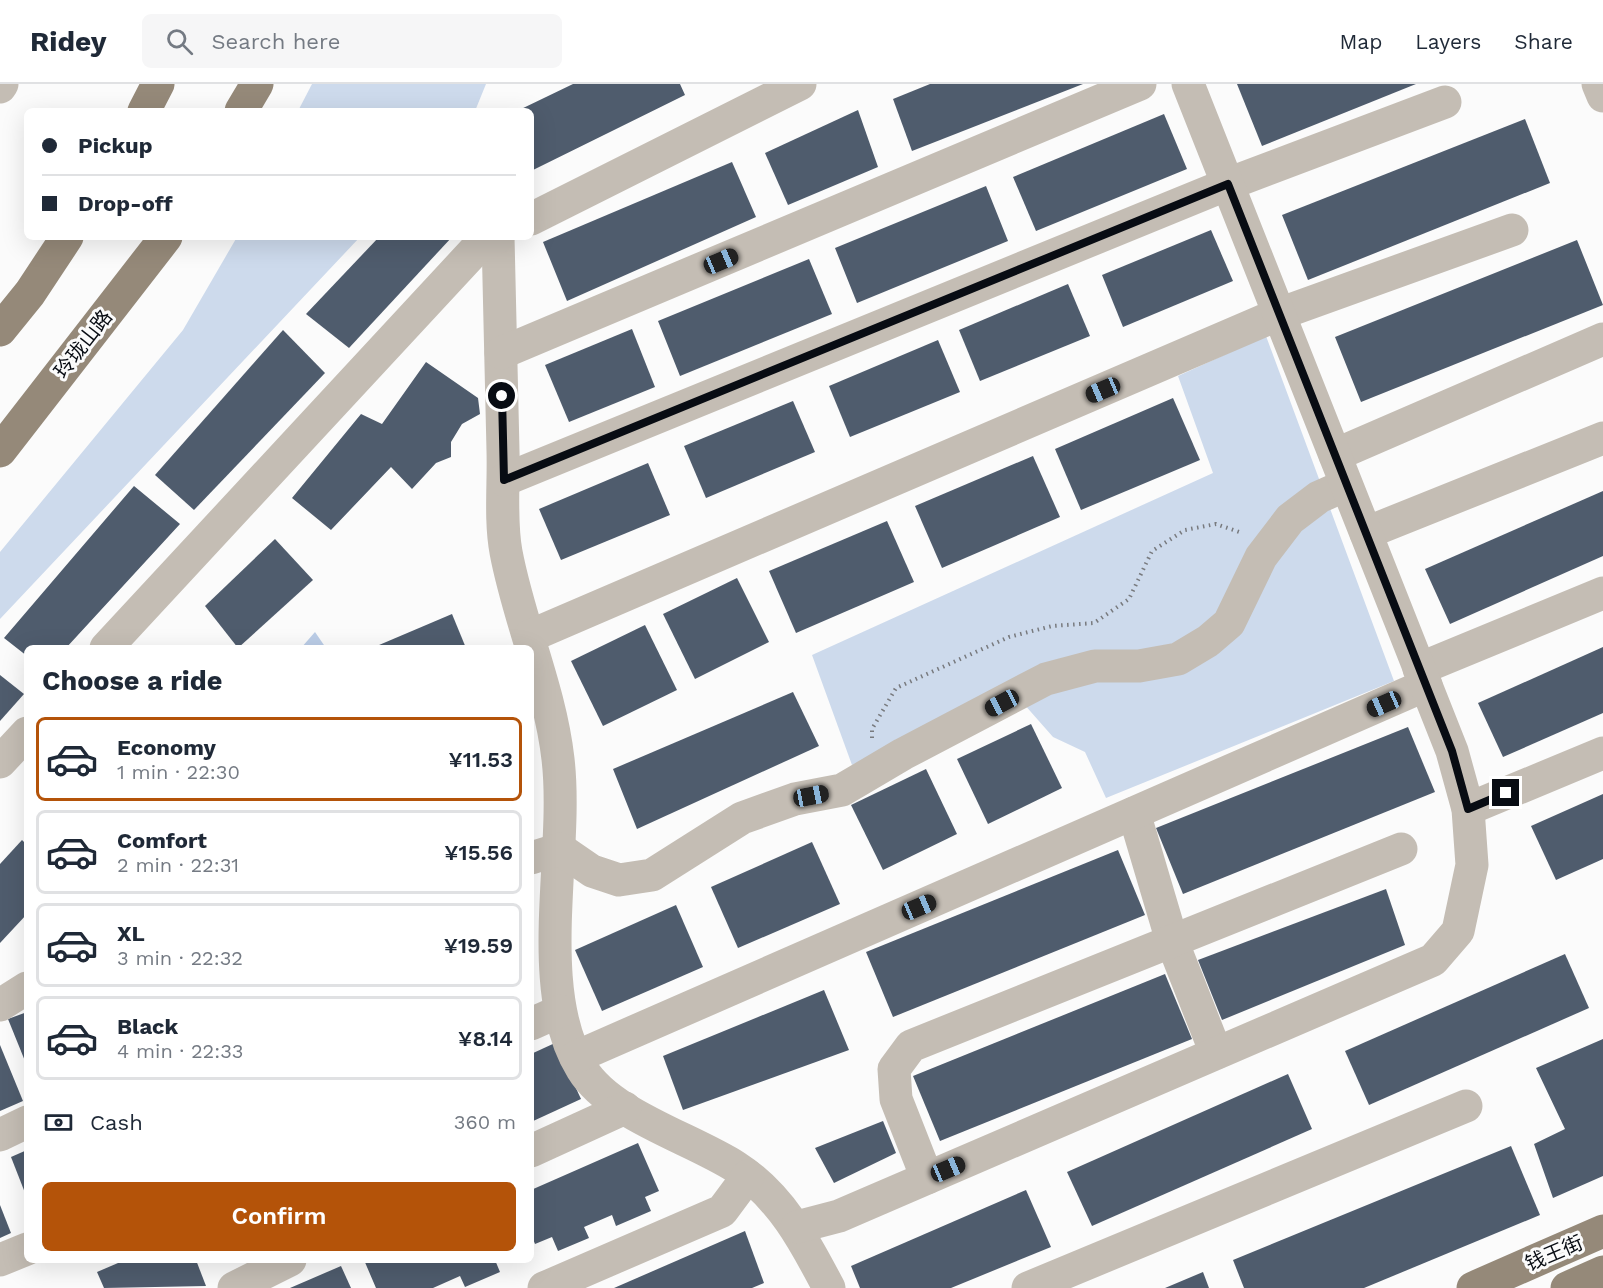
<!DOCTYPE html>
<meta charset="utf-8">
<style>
:root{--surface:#fff;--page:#f6f6f7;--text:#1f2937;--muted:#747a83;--line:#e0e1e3;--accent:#b45309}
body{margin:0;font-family:"Work Sans","Noto Sans SC",sans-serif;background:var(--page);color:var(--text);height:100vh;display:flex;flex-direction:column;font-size:22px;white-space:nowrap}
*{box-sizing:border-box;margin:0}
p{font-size:20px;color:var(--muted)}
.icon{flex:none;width:33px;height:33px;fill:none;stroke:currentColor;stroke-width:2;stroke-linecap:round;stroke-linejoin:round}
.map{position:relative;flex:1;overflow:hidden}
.drawer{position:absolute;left:24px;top:561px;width:510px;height:618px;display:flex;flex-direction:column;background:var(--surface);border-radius:9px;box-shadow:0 6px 24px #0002}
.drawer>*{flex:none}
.banner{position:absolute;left:24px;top:24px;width:510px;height:132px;border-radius:9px;box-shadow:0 6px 24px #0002;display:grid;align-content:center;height:132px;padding:0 18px;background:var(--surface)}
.end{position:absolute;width:27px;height:27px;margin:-14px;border:8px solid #080c13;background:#fff;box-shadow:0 0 0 3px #fff}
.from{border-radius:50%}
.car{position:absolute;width:18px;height:36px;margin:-18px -9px;border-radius:8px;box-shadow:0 0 4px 2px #0007;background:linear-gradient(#222 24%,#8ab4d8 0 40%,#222 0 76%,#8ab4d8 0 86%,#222 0)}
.banner b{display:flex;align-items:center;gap:21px;height:57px;font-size:22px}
.banner b+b{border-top:2px solid var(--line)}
.banner i{width:15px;height:15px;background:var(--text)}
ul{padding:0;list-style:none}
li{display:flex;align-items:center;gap:18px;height:84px;margin:0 12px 9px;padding:0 6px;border:3px solid var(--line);border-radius:9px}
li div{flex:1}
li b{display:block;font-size:22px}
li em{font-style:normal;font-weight:600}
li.selected{border-color:var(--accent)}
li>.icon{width:54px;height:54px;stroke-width:1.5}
h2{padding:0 18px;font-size:27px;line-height:72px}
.pay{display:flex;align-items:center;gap:15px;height:66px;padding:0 18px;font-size:22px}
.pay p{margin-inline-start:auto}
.cta{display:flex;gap:12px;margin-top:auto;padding:12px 18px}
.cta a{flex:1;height:69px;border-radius:9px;background:var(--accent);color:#fff;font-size:24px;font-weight:600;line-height:69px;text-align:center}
header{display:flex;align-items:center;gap:36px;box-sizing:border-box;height:84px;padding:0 30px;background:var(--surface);border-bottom:2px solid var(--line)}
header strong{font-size:28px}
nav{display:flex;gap:33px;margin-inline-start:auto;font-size:21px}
.search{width:420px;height:54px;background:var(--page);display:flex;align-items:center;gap:15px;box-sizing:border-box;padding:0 21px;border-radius:9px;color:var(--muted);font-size:22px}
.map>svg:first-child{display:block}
.green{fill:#cddaec}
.forest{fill:#bbcde7}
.building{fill:#4f5c6d}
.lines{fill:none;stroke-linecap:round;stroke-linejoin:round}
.path{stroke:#787a7e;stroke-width:4;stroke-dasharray:1.5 4.5;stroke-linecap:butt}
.minor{stroke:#c4bdb4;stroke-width:33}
.major{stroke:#958979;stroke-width:33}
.route{stroke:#080c13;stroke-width:8}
.labels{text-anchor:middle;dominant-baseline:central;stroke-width:6;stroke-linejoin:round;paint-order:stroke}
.street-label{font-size:20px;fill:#080c13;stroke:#fbfbfb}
</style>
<header>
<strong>Ridey</strong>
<div class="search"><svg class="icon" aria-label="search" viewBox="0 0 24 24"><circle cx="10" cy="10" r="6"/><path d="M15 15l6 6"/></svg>Search here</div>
<nav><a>Map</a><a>Layers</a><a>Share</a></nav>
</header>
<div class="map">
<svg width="1603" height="1204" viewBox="0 0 1603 1204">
<rect width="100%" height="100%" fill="#fbfbfb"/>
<g class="green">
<polygon points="312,0 486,0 475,27 298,27"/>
<polygon points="237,153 360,153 0,535 0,468 183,246"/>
<polygon points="1266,252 1394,597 1106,714 1085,668 1053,653 1016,611 852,681 812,571 1213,389 1178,292"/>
</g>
<polygon class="forest" points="315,548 326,564 301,564"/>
<g class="building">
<polygon points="573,0 680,0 685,11 531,87 531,27 517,27"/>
<polygon points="930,0 1083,0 912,67 893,15"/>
<polygon points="1237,0 1416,0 1262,62"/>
<polygon points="858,26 878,83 788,121 765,69"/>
<polygon points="1164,30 1187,85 1036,147 1013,93"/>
<polygon points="1525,35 1550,99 1308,196 1282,131"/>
<polygon points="732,78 756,133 567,217 543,158"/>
<polygon points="986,102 1008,157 857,219 835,164"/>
<polygon points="1211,146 1233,197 1123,243 1102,191"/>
<polygon points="379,153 452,153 349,264 306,230"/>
<polygon points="1577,156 1603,221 1361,318 1335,253"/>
<polygon points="809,175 832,230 680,292 658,237"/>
<polygon points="1068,200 1090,252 980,297 959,246"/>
<polygon points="632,245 655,303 569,338 545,281"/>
<polygon points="283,246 325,289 194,426 155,391"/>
<polygon points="938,256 960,308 850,353 829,302"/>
<polygon points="426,278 478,314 480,330 462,340 451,358 451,373 436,379 412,405 391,383 331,446 292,414 361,330 382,340"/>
<polygon points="1173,314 1200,376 1081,426 1055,365"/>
<polygon points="793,317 815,368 706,414 684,362"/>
<polygon points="1033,372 1060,433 942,484 915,422"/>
<polygon points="648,379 670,431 561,476 539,425"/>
<polygon points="134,402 180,440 66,564 27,564 27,572 4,554"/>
<polygon points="1603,407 1603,472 1450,540 1425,485"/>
<polygon points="887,437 914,498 796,549 769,487"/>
<polygon points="275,455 313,496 238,564 205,522"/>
<polygon points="737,494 769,558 695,595 663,530"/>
<polygon points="452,530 466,564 372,564"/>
<polygon points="645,541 677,606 603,642 571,577"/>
<polygon points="1603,563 1603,629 1503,673 1478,619"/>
<polygon points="0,591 24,610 0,637"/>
<polygon points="793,608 819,662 637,745 613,685"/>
<polygon points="1031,640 1062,704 988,740 957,675"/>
<polygon points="1408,643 1435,708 1183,810 1156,744"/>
<polygon points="926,685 957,750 883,786 851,721"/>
<polygon points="1603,710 1603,775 1556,796 1531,742"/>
<polygon points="22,756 27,761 27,830 0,859 0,780"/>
<polygon points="812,758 840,820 738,864 711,803"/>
<polygon points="1118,766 1145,831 893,933 866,868"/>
<polygon points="1386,805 1405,861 1222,936 1198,876"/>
<polygon points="676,821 703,883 602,927 575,866"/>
<polygon points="1565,870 1589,924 1369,1021 1345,967"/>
<polygon points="1165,890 1192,955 940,1057 913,992"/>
<polygon points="824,906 849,966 683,1026 663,972"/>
<polygon points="27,928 27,982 8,935"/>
<polygon points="1603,955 1603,1092 1553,1114 1534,1060 1565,1045 1536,984"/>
<polygon points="555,959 581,1015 531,1038 531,970"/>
<polygon points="0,961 23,1017 0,1027"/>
<polygon points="1288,990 1312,1045 1092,1142 1067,1088"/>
<polygon points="883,1037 896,1069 834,1099 815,1064"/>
<polygon points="638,1059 659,1107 645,1113 651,1127 616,1142 612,1131 584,1143 589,1154 558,1167 552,1153 535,1160 531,1150 531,1106"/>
<polygon points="1511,1062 1540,1131 1364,1204 1244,1204 1233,1176"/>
<polygon points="27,1066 27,1114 11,1073"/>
<polygon points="1026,1106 1051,1163 951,1204 860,1204 851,1182"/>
<polygon points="0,1121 11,1149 0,1154"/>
<polygon points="745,1147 764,1199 752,1204 614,1204"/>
<polygon points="125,1176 196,1176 206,1202 104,1204 97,1188"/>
<polygon points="364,1176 495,1176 500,1188 465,1203 460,1192 433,1204 376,1204"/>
<polygon points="341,1182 351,1204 290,1204"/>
<polygon points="1203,1188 1209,1204 1165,1204"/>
</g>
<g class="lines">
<polyline class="path" points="872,654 872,645 896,604 1009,553 1052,542 1094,539 1129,515 1152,467 1185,446 1216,440 1242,449"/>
<g class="minor">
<polyline points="1598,0 1603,12"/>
<polyline points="0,3 2,0"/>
<polyline points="531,135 800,0"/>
<path d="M498 153C500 224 501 296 503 367 504 399 500 436 506 468 519 538 550 604 558 675 569 769 532 905 582 985 610 1031 691 1054 736 1083 781 1112 805 1158 829 1204"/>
<polyline points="501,269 1140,0"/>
<polyline points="1335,371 1603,255"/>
<polyline points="504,396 1228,100 1445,18"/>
<polyline points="1366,449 1603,354"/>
<polyline points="530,552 1279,230 1512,146"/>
<polyline points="106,564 477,164 498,153"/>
<polyline points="1419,585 1603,509"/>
<polyline points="0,678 27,649"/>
<polyline points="1468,725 1603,669"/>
<polyline points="1134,729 1172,857 1216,969"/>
<polyline points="531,774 560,765 592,787 619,796 652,791 742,734 795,715 842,706 903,670 1046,595 1095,582 1139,582 1178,575 1208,557 1229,539 1261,473 1290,435 1319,413 1346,401"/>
<polyline points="0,921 27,904"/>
<polyline points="531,940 560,927"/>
<polyline points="576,973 1426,601"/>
<polyline points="0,1051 27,1038"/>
<polyline points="531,1067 625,1024"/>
<polyline points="927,1094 896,1015 894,985 911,962 1401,765"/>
<polyline points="797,1143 839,1132 1433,876 1458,847 1472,781 1468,725 1452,667 1188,0"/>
<polyline points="0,1176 27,1165"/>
<polyline points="234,1204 290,1176"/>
<polyline points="544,1204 722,1127 748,1092"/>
<polyline points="1028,1204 1466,1022"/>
</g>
<g class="major">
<polyline points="144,27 158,0"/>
<polyline points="241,27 257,0"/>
<polyline points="0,246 30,209 67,153"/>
<polyline points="0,367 166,153"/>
<polyline points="1473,1204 1603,1147"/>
<polyline points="1567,1204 1603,1188"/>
</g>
</g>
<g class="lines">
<polyline class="route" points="502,312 504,396 1228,100 1452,667 1468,725 1506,709"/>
</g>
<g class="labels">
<g class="street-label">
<text transform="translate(83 260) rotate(-52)">玲珑山路</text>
<text transform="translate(1554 1169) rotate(-23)">钱王街</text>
</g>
</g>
</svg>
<i class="end from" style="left:502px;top:312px"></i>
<i class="end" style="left:1506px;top:709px"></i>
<i class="car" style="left:721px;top:177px;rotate:67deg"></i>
<i class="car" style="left:1103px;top:306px;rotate:247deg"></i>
<i class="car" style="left:1002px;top:619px;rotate:242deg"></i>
<i class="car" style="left:1384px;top:620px;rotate:246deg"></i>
<i class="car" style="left:811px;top:712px;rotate:79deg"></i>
<i class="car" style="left:919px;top:823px;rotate:67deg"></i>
<i class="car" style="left:948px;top:1085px;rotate:67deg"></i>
<div class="banner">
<b><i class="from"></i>Pickup</b>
<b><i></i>Drop-off</b>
</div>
<section class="drawer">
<h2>Choose a ride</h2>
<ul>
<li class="selected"><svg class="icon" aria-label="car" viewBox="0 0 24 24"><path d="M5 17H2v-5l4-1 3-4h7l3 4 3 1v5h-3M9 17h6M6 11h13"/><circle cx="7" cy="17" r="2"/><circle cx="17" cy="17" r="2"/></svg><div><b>Economy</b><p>1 min · 22:30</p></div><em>¥11.53</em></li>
<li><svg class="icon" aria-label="car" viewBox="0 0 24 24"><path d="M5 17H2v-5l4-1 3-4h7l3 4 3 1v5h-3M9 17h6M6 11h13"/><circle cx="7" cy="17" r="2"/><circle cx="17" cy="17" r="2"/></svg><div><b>Comfort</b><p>2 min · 22:31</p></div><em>¥15.56</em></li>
<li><svg class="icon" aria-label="car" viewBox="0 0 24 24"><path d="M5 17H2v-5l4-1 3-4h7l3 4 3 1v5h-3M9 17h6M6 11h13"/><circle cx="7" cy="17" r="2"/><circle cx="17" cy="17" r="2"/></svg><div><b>XL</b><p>3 min · 22:32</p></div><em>¥19.59</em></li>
<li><svg class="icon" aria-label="car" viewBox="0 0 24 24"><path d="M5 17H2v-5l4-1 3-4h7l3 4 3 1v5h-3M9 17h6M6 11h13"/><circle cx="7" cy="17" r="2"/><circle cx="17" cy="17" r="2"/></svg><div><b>Black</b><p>4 min · 22:33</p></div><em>¥8.14</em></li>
</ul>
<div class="pay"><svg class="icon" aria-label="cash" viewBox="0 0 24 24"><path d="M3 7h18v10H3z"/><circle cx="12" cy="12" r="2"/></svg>Cash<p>360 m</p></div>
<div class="cta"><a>Confirm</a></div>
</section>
</div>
